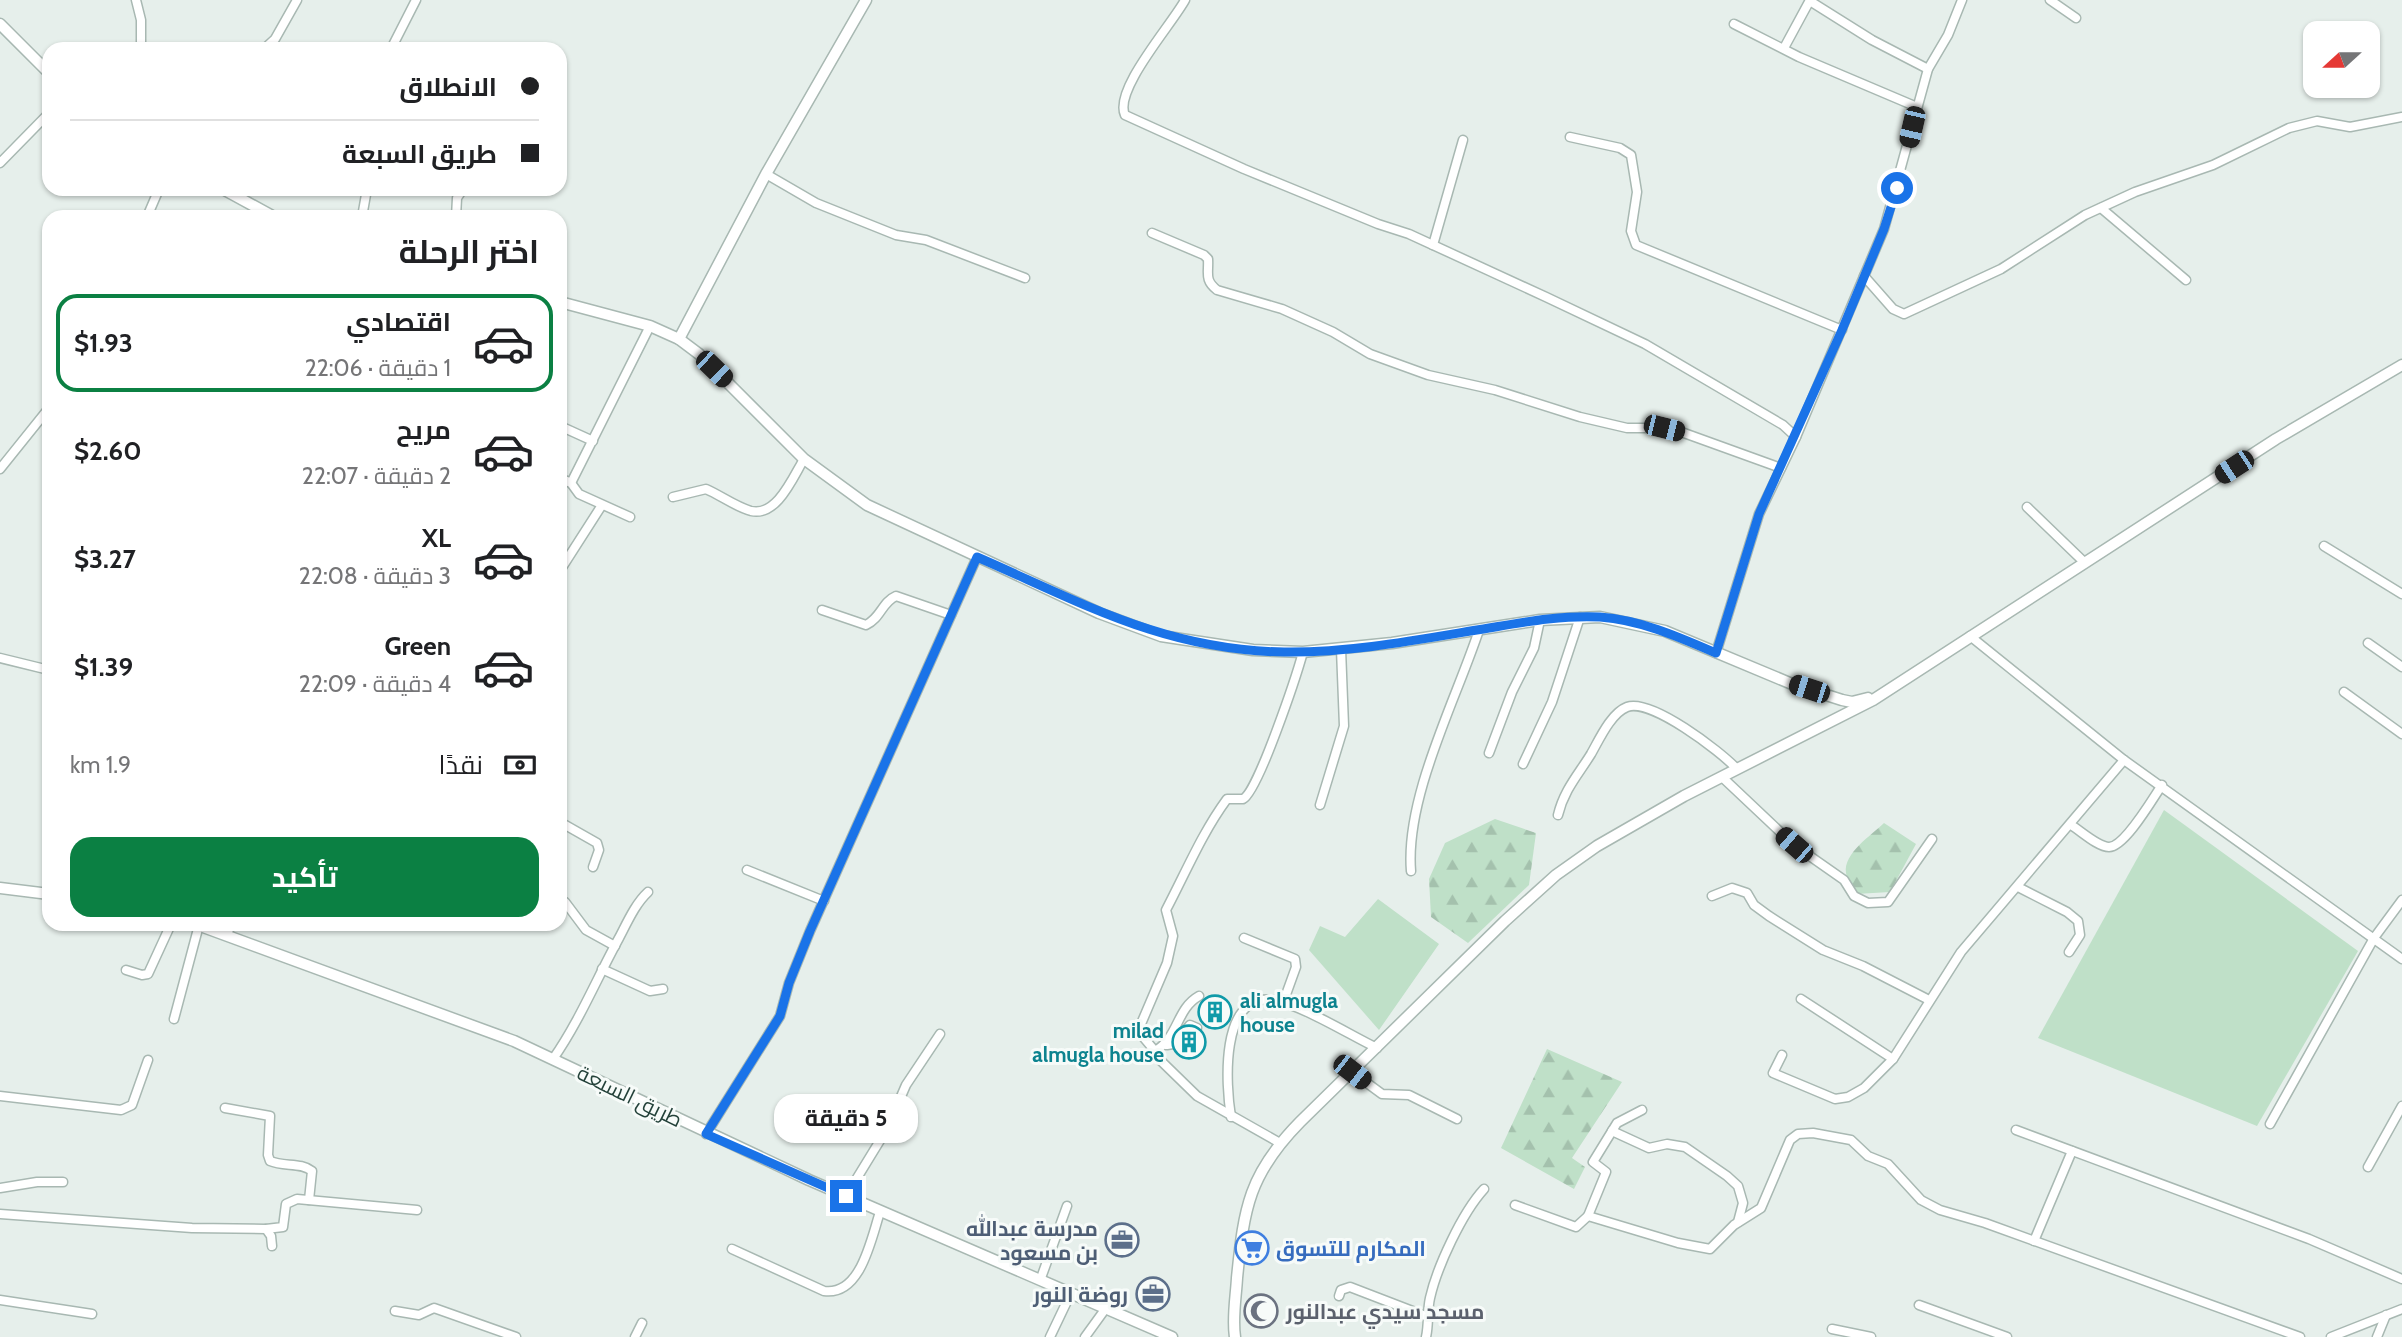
<!DOCTYPE html>
<html lang="ar">
<meta charset="utf-8">
<style>
:root{--surface:#fff;--page:#f2f2f2;--text:#202124;--muted:#757577;--line:#e0e0e0;--accent:#0b8043}
body{margin:0;font-family:Cabin,Cairo,sans-serif;background:var(--page);color:var(--text);direction:rtl;height:100vh;display:flex;flex-direction:column;font-size:26px;white-space:nowrap}
*{box-sizing:border-box;margin:0}
p{font-size:23px;color:var(--muted)}
.icon{flex:none;width:38px;height:38px;fill:none;stroke:currentColor;stroke-width:2;stroke-linecap:round;stroke-linejoin:round}
.map{position:relative;flex:1;overflow:hidden;direction:ltr}
.details{position:absolute;left:42px;top:210px;width:525px;height:721px;display:flex;flex-direction:column;background:var(--surface);border-radius:21px;box-shadow:0 2px 5px #0004;direction:rtl}
.details>*{flex:none}
.top-card{position:absolute;left:42px;top:42px;width:525px;height:154px;border-radius:21px;box-shadow:0 2px 5px #0004;direction:rtl;display:grid;align-content:center;height:154px;padding:0 28px;background:var(--surface)}
.needle{width:46px;rotate:249deg}
.controls{position:absolute;left:2303px;top:21px;display:grid;gap:14px}
.controls a{display:grid;place-items:center;width:77px;height:77px;border-radius:14px;background:var(--surface);box-shadow:0 2px 5px #0004;font-size:35px}
.end{position:absolute;width:32px;height:32px;margin:-16px;border:9px solid #1a73e8;background:#fff;box-shadow:0 0 0 4px #fff}
.from{border-radius:50%}
.bubble{position:absolute;height:49px;border-radius:21px;background:var(--surface);box-shadow:0 2px 5px #0004;font-size:23px;font-weight:700;line-height:49px;text-align:center;direction:rtl}
.car{position:absolute;width:21px;height:42px;margin:-21px -10px;border-radius:9px;box-shadow:0 0 5px 2px #0007;background:linear-gradient(#222 24%,#8ab4d8 0 40%,#222 0 76%,#8ab4d8 0 86%,#222 0)}
.top-card b{display:flex;align-items:center;gap:24px;height:66px;font-size:26px}
.top-card b+b{border-top:2px solid var(--line)}
.top-card i{width:18px;height:18px;background:var(--text)}
ul{padding:0;list-style:none}
li{display:flex;align-items:center;gap:21px;height:98px;margin:0 14px 10px;padding:0 14px;border:4px solid transparent;border-radius:21px}
li div{flex:1}
li b{display:block;font-size:26px}
li em{font-style:normal;font-weight:700}
li.on{border-color:var(--accent)}
li>.icon{width:63px;height:63px;stroke-width:1.5}
h2{padding:0 28px;font-size:32px;line-height:84px}
.pay{display:flex;align-items:center;gap:18px;height:77px;padding:0 28px;font-size:26px}
.pay p{margin-inline-start:auto}
.cta{display:flex;gap:14px;margin-top:auto;padding:14px 28px}
.cta a{flex:1;height:80px;border-radius:21px;background:var(--accent);color:#fff;font-size:28px;font-weight:700;line-height:80px;text-align:center}
.map>svg:first-child{display:block}
.grass{fill:#bfe0c8}
.forest{fill:url(#forest-firs)}
.lines{fill:none;stroke-linecap:round;stroke-linejoin:round}
.minor-casing{stroke:#a8b8b2;stroke-width:11}
.tertiary-casing{stroke:#a8b8b2;stroke-width:13}
.minor{stroke:#fff;stroke-width:8}
.tertiary{stroke:#fff;stroke-width:10}
.route{stroke:#1a73e8;stroke-width:9}
.labels{text-anchor:middle;dominant-baseline:central;stroke-width:6;stroke-linejoin:round;paint-order:stroke}
.culture-label{font-size:21px;font-weight:bold;fill:#0d838f;stroke:#f7fbf9;text-anchor:start}
.street-label{font-size:21px;fill:#24423a;stroke:#f7fbf9}
.service-label{font-size:21px;font-weight:bold;fill:#4e5e75;stroke:#f7fbf9;text-anchor:end}
.shop-label{font-size:21px;font-weight:bold;fill:#366cbe;stroke:#f7fbf9;text-anchor:start}
.worship-label{font-size:21px;font-weight:bold;fill:#5b616d;stroke:#f7fbf9;text-anchor:start}
</style>
<div class="map">
<svg width="2402" height="1337" viewBox="0 0 2402 1337">
<defs>
<pattern id="forest-firs" width="22" height="20" patternUnits="userSpaceOnUse" patternTransform="scale(1.75)"><rect width="22" height="20" fill="#bfe0c8"/><path d="M5 1l3.5 6h-7zM16 11l3.5 6h-7z" fill="#a4c1ad"/></pattern>
</defs>
<rect width="100%" height="100%" fill="#e6efeb"/>
<g class="grass">
<polygon points="2164,810 2358,951 2257,1126 2038,1038"/>
<polygon points="1378,899 1439,944 1379,1030 1309,950 1320,926 1345,937"/>
</g>
<g class="forest">
<polygon points="1495,819 1536,833 1529,885 1468,943 1431,917 1429,879 1445,843"/>
<path d="M1884 823 1916 844 1890 892 1856 894C1853 888 1847 880 1846 873 1843 853 1872 835 1884 823Z"/>
<polygon points="1547,1049 1622,1082 1572,1158 1585,1167 1574,1189 1501,1148"/>
</g>
<g class="lines">
<defs>
<g id="minor">
<polyline points="136,0 141,20 141,49"/>
<path d="M1185 0C1173 23 1113 90 1125 115L1244 169 1378 224 1409 234 1546 297 1645 344 1783 425 1796 437"/>
<polyline points="2050,0 2076,18"/>
<polyline points="1810,1 1872,40 1928,69"/>
<polyline points="1734,24 1799,57 1917,107"/>
<polyline points="1784,48 1810,0"/>
<polyline points="264,49 275,39 297,0"/>
<polyline points="391,49 416,0"/>
<polyline points="1570,137 1620,148 1631,155 1637,192 1631,231 1636,245 1842,330"/>
<polyline points="0,163 49,113"/>
<polyline points="766,174 816,203 896,235 926,240 1025,278"/>
<polyline points="2101,208 2186,280"/>
<polyline points="147,217 159,189"/>
<polyline points="362,217 367,189"/>
<polyline points="456,217 457,198 463,189"/>
<path d="M1152 233 1204 255 1208 259C1209 273 1204 280 1217 290L1282 309 1333 332 1370 354 1428 375 1495 390 1580 417 1627 428H1664L1684 433 1781 468"/>
<polyline points="1433,245 1463,140"/>
<polyline points="1864,276 1893,309 1904,314 2001,269 2085,215 2135,192 2213,165 2289,128 2317,121 2350,127 2402,117"/>
<polyline points="560,426 593,441"/>
<polyline points="0,469 49,408"/>
<polyline points="560,478 571,483 579,494 630,517"/>
<polyline points="571,483 650,326"/>
<path d="M673 497 706 489C720 495 736 507 751 511 777 517 793 477 804 459"/>
<polyline points="2027,507 2084,562"/>
<polyline points="2324,546 2402,594"/>
<polyline points="561,569 602,505"/>
<path d="M822 610 866 625C881 618 882 602 896 596L951 615"/>
<polyline points="1970,636 2124,760 2402,959"/>
<polyline points="2368,643 2402,667"/>
<polyline points="1716,653 1759,514 1796,437 1884,229 1928,69 1948,35 1962,0"/>
<polyline points="0,658 49,670"/>
<polyline points="2344,692 2402,734"/>
<polyline points="1489,753 1512,692 1534,648 1540,620"/>
<polyline points="1523,764 1552,702 1580,617"/>
<polyline points="1722,777 1794,845 1844,880 1854,896 1868,903 1888,902 1932,839"/>
<polyline points="1320,805 1344,726 1341,649"/>
<path d="M1558 815C1564 790 1578 775 1591 754 1599 740 1611 713 1627 707 1651 698 1720 751 1737 769"/>
<polyline points="560,822 597,843 599,850 593,867"/>
<path d="M2071 825C2081 831 2098 847 2109 847 2125 847 2153 798 2162 785"/>
<polyline points="747,870 824,901"/>
<path d="M1411 871C1405 797 1456 700 1479 630"/>
<polyline points="2018,887 2067,912 2078,921 2080,935 2069,952"/>
<polyline points="1712,896 1732,888 1747,893 1754,905 1769,916 1823,950 1863,966 1929,1000"/>
<polyline points="565,902 586,930 615,946"/>
<polyline points="227,935 231,924"/>
<polyline points="1244,938 1295,959 1296,967 1283,1003"/>
<polyline points="602,969 650,991 663,989"/>
<polyline points="126,970 142,975 148,974 171,924"/>
<path d="M1199 996C1176 1009 1179 1037 1155 1051L1159 1059 1197 1096 1280 1143"/>
<polyline points="1801,999 1893,1059"/>
<polyline points="174,1019 199,925"/>
<polyline points="1167,1045 1173,1044 1190,1025 1197,1028"/>
<path d="M1155 1051 1138 1031 1167 963 1173 936 1166 910C1186 872 1202 833 1227 799H1243C1258 792 1297 674 1303 652"/>
<polyline points="1782,1055 1773,1073 1835,1099 1848,1097 1864,1088 1893,1059 1961,952 2124,760"/>
<path d="M553 1059C579 1022 597 978 619 938 627 923 635 904 648 892"/>
<polyline points="1352,1072 1382,1094 1409,1095 1457,1119"/>
<polyline points="0,1096 121,1110 132,1105 148,1060"/>
<path d="M225 1108 270 1116 268 1155 270 1161C284 1167 301 1162 312 1171L309 1200"/>
<path d="M1231 1117C1226 1087 1219 992 1273 1000 1300 1004 1350 1035 1377 1048"/>
<polyline points="2270,1124 2374,938 2402,900"/>
<polyline points="2016,1130 2309,1239 2402,1279"/>
<polyline points="1612,1131 1649,1148 1667,1144 1685,1147 1727,1176 1738,1186 1743,1203 1738,1222"/>
<polyline points="706,1134 780,1016 789,983 810,931 977,557"/>
<polyline points="2368,1167 2402,1106"/>
<polyline points="0,1188 37,1182 63,1182"/>
<polyline points="846,1196 887,1129 906,1085 940,1034"/>
<polyline points="1515,1205 1576,1227 1588,1216 1678,1243 1710,1249 1734,1225 1761,1208 1790,1140 1798,1134 1813,1133 1851,1140 1868,1156 1888,1164 1921,1200 1940,1210 1985,1223 2300,1337"/>
<polyline points="0,1214 192,1228 266,1229 271,1236 272,1246"/>
<polyline points="1588,1216 1606,1172 1593,1162 1617,1123 1642,1110"/>
<polyline points="266,1229 283,1227 286,1204 297,1199 417,1210"/>
<polyline points="2034,1241 2072,1151"/>
<path d="M732 1249 824 1291C861 1296 871 1239 880 1212"/>
<polyline points="1041,1278 1067,1206"/>
<polyline points="1339,1296 1341,1290 1350,1287 1428,1317"/>
<polyline points="0,1300 92,1314"/>
<polyline points="1919,1305 2007,1337"/>
<polyline points="395,1311 419,1315 434,1308 516,1337"/>
<polyline points="1832,1329 1871,1337"/>
<polyline points="635,1337 642,1323"/>
<polyline points="1050,1337 1071,1293"/>
<polyline points="1085,1337 1106,1308"/>
<path d="M1426 1337C1429 1324 1427 1311 1430 1298 1437 1267 1462 1213 1484 1189"/>
<polyline points="2331,1337 2402,1309"/>
<polyline points="2377,1337 2386,1315"/>
</g>
<g id="tertiary">
<polyline points="0,24 49,73"/>
<polyline points="223,189 274,217"/>
<polyline points="560,302 650,326 679,339 699,354 804,459 867,505 1099,613 1161,636 1253,650 1303,652 1392,643 1540,620 1600,617 1665,631 1792,684 1842,700 1852,702 1868,698"/>
<polyline points="679,339 766,174 866,0"/>
<polyline points="0,888 49,894"/>
<polyline points="195,924 514,1041 809,1180 1172,1337"/>
<path d="M1235 1337C1232 1318 1236 1297 1237 1278 1244 1207 1249 1174 1300 1122L1505 921 1556 875 1597 846 1684 796 1873 700 2276 439 2402 365"/>
</g>
</defs>
<use href="#minor" class="minor-casing"/>
<use href="#tertiary" class="tertiary-casing"/>
<use href="#minor" class="minor"/>
<use href="#tertiary" class="tertiary"/>
</g>
<g class="lines">
<path class="route" d="M846 1196 706 1134 780 1016 789 983 810 931 977 557C1083 603 1164 650 1284 652 1352 653 1422 639 1489 628 1525 622 1563 615 1600 617 1641 620 1679 637 1716 653L1759 514 1842 330 1884 229 1897 188"/>
</g>
<defs>
<symbol id="building-ring" viewBox="-11 -11 22 22"><circle r="9.5" fill="#f7fbf9" stroke="#0f9aa8" stroke-width="1.5"/><path d="M-4-6H4V6H1V3H-1V6H-4ZM-2.5-4.3h1.7v1.8h-1.7ZM.8-4.3h1.7v1.8H.8ZM-2.5-1h1.7V.8h-1.7ZM.8-1h1.7V.8H.8Z" fill="#0f9aa8"/></symbol>
<symbol id="office-ring" viewBox="-11 -11 22 22"><circle r="9.5" fill="#f7fbf9" stroke="#5c6f8a" stroke-width="1.5"/><path d="M-6-3h4V-5.5h4V-3h4V5H-6ZM-1-4.5V-3h2v-1.5ZM-6 0V1H6V0Z" fill="#5c6f8a"/></symbol>
<symbol id="supermarket-ring" viewBox="-11 -11 22 22"><circle r="9.5" fill="#f7fbf9" stroke="#3f7fe0" stroke-width="1.5"/><path d="M-6-5.5h2.5l.6 2H6L4.5 2H-2.5L-4.4-4H-6ZM-1.5 3.2a1.3 1.3 0 1 0 .1 0ZM3 3.2a1.3 1.3 0 1 0 .1 0Z" fill="#3f7fe0"/></symbol>
<symbol id="mosque-ring" viewBox="-11 -11 22 22"><circle r="9.5" fill="#f7fbf9" stroke="#6b7280" stroke-width="1.5"/><path d="M3.5-4.9A6 6 0 1 0 3.5 4.9A5 5 0 1 1 3.5-4.9Z" fill="#6b7280"/></symbol>
</defs>
<g fill-rule="evenodd">
<use href="#building-ring" x="1196" y="993" width="38" height="38"/>
<use href="#building-ring" x="1170" y="1023" width="38" height="38"/>
<use href="#office-ring" x="1103" y="1221" width="38" height="38"/>
<use href="#supermarket-ring" x="1233" y="1229" width="38" height="38"/>
<use href="#office-ring" x="1134" y="1275" width="38" height="38"/>
<use href="#mosque-ring" x="1242" y="1292" width="38" height="38"/>
</g>
<g class="labels">
<g class="culture-label">
<text x="1240" y="1000">ali almugla<tspan x="1240" dy="24">house</tspan></text>
<text x="1164" y="1030" text-anchor="end">milad<tspan x="1164" dy="24">almugla house</tspan></text>
</g>
<g class="street-label">
<text transform="translate(630 1096) rotate(26)">طريق السبعة</text>
</g>
<g class="service-label">
<text x="1098" y="1228">مدرسة عبدالله<tspan x="1098" dy="24">بن مسعود</tspan></text>
<text x="1128" y="1294">روضة النور</text>
</g>
<g class="shop-label">
<text x="1276" y="1248">المكارم للتسوق</text>
</g>
<g class="worship-label">
<text x="1286" y="1311">مسجد سيدي عبدالنور</text>
</g>
</g>
</svg>
<div class="controls">
<a><svg class="needle" viewBox="-14 -14 28 28"><path d="M0-13l5 13h-10z" fill="#e53935"/><path d="M0 13l5-13h-10z" fill="#757577"/></svg></a>
</div>
<i class="end from" style="left:1897px;top:188px"></i>
<i class="end" style="left:846px;top:1196px"></i>
<div class="bubble" style="left:774px;top:1094px;width:144px">5 دقيقة</div>
<i class="car" style="left:1912px;top:127px;rotate:193deg"></i>
<i class="car" style="left:714px;top:369px;rotate:134deg"></i>
<i class="car" style="left:1664px;top:428px;rotate:104deg"></i>
<i class="car" style="left:2234px;top:467px;rotate:237deg"></i>
<i class="car" style="left:1809px;top:689px;rotate:288deg"></i>
<i class="car" style="left:1794px;top:845px;rotate:311deg"></i>
<i class="car" style="left:1352px;top:1072px;rotate:128deg"></i>
<div class="top-card">
<b><i class="from"></i>الانطلاق</b>
<b><i></i>طريق السبعة</b>
</div>
<section class="details">
<h2>اختر الرحلة</h2>
<ul>
<li class="on"><svg class="icon" aria-label="car" viewBox="0 0 24 24"><path d="M5 17H2v-5l4-1 3-4h7l3 4 3 1v5h-3M9 17h6M6 11h13"/><circle cx="7" cy="17" r="2"/><circle cx="17" cy="17" r="2"/></svg><div><b>اقتصادي</b><p>1 دقيقة · 22:06</p></div><em>$1.93</em></li>
<li><svg class="icon" aria-label="car" viewBox="0 0 24 24"><path d="M5 17H2v-5l4-1 3-4h7l3 4 3 1v5h-3M9 17h6M6 11h13"/><circle cx="7" cy="17" r="2"/><circle cx="17" cy="17" r="2"/></svg><div><b>مريح</b><p>2 دقيقة · 22:07</p></div><em>$2.60</em></li>
<li><svg class="icon" aria-label="car" viewBox="0 0 24 24"><path d="M5 17H2v-5l4-1 3-4h7l3 4 3 1v5h-3M9 17h6M6 11h13"/><circle cx="7" cy="17" r="2"/><circle cx="17" cy="17" r="2"/></svg><div><b>XL</b><p>3 دقيقة · 22:08</p></div><em>$3.27</em></li>
<li><svg class="icon" aria-label="car" viewBox="0 0 24 24"><path d="M5 17H2v-5l4-1 3-4h7l3 4 3 1v5h-3M9 17h6M6 11h13"/><circle cx="7" cy="17" r="2"/><circle cx="17" cy="17" r="2"/></svg><div><b>Green</b><p>4 دقيقة · 22:09</p></div><em>$1.39</em></li>
</ul>
<div class="pay"><svg class="icon" aria-label="cash" viewBox="0 0 24 24"><path d="M3 7h18v10H3z"/><circle cx="12" cy="12" r="2"/></svg>نقدًا<p>1.9 km</p></div>
<div class="cta"><a>تأكيد</a></div>
</section>
</div>
